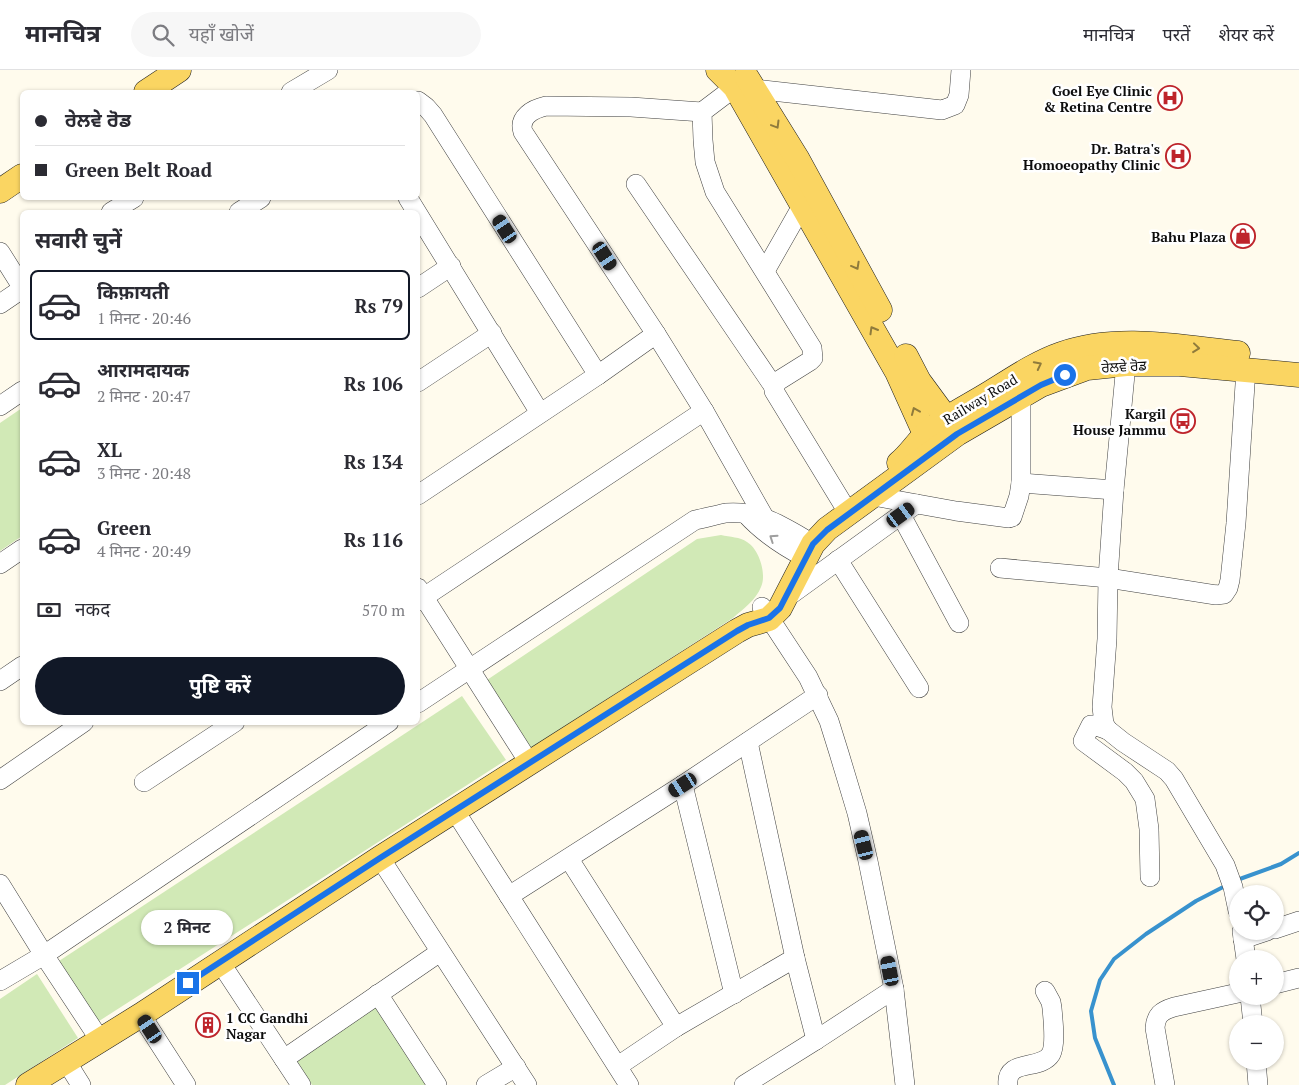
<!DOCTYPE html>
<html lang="hi">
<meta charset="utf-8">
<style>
:root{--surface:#fff;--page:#f7f7f7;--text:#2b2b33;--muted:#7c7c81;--line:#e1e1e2;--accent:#111827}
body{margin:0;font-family:"PT Serif","Noto Sans Devanagari","Noto Sans Gurmukhi",serif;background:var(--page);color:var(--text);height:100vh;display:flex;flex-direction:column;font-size:19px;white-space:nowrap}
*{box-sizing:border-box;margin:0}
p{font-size:16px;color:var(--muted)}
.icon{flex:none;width:28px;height:28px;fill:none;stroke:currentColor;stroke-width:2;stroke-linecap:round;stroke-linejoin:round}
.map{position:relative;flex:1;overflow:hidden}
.panel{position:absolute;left:20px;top:140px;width:400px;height:515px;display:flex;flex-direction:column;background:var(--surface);border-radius:8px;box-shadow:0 1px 4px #0004}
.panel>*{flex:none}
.top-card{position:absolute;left:20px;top:20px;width:400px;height:110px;border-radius:8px;box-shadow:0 1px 4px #0004;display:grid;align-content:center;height:110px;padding:0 15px;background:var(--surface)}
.fabs{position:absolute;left:1229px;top:815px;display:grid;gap:10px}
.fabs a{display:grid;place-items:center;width:55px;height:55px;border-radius:50%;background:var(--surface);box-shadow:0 1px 4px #0004;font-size:25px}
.end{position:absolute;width:22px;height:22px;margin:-11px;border:6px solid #1a73e8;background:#fff;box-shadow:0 0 0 2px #fff}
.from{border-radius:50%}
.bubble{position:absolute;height:35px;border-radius:18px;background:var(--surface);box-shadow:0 1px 4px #0004;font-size:16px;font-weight:700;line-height:35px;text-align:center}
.car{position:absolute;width:15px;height:30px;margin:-15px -8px;border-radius:6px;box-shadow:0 0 4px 1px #0007;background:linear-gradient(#222 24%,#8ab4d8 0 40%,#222 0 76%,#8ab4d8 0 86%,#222 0)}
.top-card b{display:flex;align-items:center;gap:18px;height:48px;font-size:19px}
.top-card b+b{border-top:1px solid var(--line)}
.top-card i{width:12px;height:12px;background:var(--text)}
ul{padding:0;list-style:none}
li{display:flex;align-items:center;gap:15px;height:70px;margin:0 10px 8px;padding:0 5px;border:2px solid transparent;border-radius:8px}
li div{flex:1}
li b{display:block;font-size:19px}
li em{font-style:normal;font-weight:700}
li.selected{border-color:var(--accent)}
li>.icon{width:45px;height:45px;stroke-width:1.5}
h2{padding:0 15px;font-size:22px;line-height:60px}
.pay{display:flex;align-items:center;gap:12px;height:55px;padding:0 15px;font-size:19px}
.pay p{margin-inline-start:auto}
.cta{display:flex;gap:10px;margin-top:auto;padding:10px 15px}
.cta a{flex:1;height:58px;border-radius:30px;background:var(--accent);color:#fff;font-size:20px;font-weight:700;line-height:58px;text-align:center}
header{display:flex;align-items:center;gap:30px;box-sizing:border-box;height:70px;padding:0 25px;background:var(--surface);border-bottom:1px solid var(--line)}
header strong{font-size:24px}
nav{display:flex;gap:28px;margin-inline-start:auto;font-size:18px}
.search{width:350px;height:45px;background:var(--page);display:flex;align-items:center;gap:12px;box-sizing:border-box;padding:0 18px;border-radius:28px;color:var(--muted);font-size:19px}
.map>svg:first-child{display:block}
.green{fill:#d1e9b6}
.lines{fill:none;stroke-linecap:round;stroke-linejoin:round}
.stream{stroke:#3892ce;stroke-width:4}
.minor-casing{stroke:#404040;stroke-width:20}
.major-casing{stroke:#1e1e1e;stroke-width:25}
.minor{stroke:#fff;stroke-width:19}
.major{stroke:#fad562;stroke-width:24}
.oneway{stroke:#8f7b3c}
.oneway2{stroke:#9e9e9e}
.route{stroke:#1a73e8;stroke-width:6}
.labels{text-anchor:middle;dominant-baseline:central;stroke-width:5;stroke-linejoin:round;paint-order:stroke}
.poi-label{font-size:14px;font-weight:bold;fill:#0d0d0d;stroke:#fff;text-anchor:end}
.street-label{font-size:14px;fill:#0d0d0d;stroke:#fff}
</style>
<header>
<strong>मानचित्र</strong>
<div class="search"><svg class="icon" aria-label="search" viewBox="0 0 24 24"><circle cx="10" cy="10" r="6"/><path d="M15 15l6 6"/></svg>यहाँ खोजें</div>
<nav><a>मानचित्र</a><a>परतें</a><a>शेयर करें</a></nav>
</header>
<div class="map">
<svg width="1299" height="1015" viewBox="0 0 1299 1015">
<rect width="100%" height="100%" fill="#fffbed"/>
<g class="green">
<polygon points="22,338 22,466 0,481 0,353"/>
<path d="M721 465C730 467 740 467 747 472 759 479 767 504 761 517 756 530 743 539 733 548L526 681 484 612 697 469Z"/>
<polygon points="462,626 506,690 96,953 56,893"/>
<polygon points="37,904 78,968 5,1015 0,1015 0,929"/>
<polygon points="376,934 426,1015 312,1015 294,986"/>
</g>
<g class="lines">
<g class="stream">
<polyline points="1237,810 1281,794 1299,783"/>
<polyline points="1114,1015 1095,968 1091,941 1100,910 1114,889 1146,864 1196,831 1227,815"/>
</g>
<defs>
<g id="minor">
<polyline points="735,17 702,42 703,70 705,92 715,122 812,278 813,288 810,291 778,311 774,317 774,321 849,444"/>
<polyline points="754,19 942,40 955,35 959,25 961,0"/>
<polyline points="291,22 328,0"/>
<polyline points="418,31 426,37 433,45 598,305"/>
<path d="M702 42 631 37 546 36C533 39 518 47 523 62L656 264 704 341 764 447"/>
<polyline points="636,114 774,317"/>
<polyline points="408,128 540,343"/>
<polyline points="111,142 134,128"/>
<polyline points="239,142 261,128"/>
<polyline points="0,182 22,217"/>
<polyline points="765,201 802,136"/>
<polyline points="418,218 451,196"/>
<polyline points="0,234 22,219"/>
<polyline points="1126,294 1114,420 1108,508 1216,525 1224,524 1228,518 1230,510 1236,453 1246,299"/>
<polyline points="418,312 492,263"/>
<polyline points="0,336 22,321"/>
<polyline points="1021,413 1114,420"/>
<polyline points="418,425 598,305 656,264"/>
<polyline points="873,426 956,441 1009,448 1012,447 1019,426 1021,413 1021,328"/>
<path d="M746 444C763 463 783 476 806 488"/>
<polyline points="901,445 959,553"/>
<polyline points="838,490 919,618"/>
<polyline points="0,494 22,479"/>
<polyline points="1000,498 1108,508 1107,569 1102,637 1104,654 1108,660 1123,672 1167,701 1174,709 1225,795 1233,817 1238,841"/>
<polyline points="418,518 530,694"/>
<polyline points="786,528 916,434"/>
<polyline points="418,531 704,341"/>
<polyline points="762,537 808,607 829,651 839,683 857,743 868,791 894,919 905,1015"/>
<polyline points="0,611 22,596"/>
<path d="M418 633 695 450C705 448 716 445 726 443 760 440 785 458 813 474"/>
<polyline points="1108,660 1094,655 1091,655 1083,671 1125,702 1134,711 1145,729 1149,759 1150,807"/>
<polyline points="748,672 795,888"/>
<polyline points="0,710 84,652"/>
<polyline points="144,712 235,652"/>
<polyline points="683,715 734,924"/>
<polyline points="455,741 629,1015"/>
<polyline points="380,788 527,1015"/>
<polyline points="569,789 676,957 795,888 816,970 894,919"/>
<polyline points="0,814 44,885 100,970"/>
<polyline points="509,826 683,715 818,625"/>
<polyline points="1275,859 1299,851"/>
<polyline points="1242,861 1246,889"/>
<polyline points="1243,869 1267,861"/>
<polyline points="220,892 301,1015"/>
<polyline points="0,911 44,885 389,652"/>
<polyline points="1275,914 1299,908"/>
<polyline points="378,924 437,1015"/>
<polyline points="1250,926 1253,954"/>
<polyline points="141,945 186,1015"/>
<polyline points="284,989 440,882"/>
<polyline points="66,991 81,1015"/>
<polyline points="1256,991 1258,1015"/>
<polyline points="618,996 676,957"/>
<polyline points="486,1015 516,997"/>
<polyline points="744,1015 816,970"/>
<path d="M1008 1015C1005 988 1041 1001 1051 984 1056 974 1053 950 1052 938L1051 932 1045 921"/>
<path d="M1165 1015 1155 958C1156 945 1161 941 1174 937L1238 923"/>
</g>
<g id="major">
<polyline points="718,0 735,17 897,302 925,364 934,377"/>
<polyline points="746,6 797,88 880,240"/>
<polyline points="146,22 179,0"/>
<polyline points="0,121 22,106"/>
<polyline points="906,286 919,311 955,360"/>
<path d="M899 393C910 384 917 372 927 363 945 347 967 337 988 324 1011 310 1035 293 1061 284 1118 264 1180 277 1238 283"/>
<polyline points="28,1015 141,945 380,788 737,561 748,555 769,549 780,538 813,474 827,459 957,364 1041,315 1087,298 1126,294 1180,294 1299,305"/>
</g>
</defs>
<use href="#minor" class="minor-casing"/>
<use href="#major" class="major-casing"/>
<use href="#minor" class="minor"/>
<use href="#major" class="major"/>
</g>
<defs><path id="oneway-chevron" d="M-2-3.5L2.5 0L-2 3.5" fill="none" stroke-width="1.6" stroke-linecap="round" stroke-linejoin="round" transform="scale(1.25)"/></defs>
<g class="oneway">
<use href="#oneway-chevron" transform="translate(776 55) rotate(59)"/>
<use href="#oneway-chevron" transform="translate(856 196) rotate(61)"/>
<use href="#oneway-chevron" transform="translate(873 260) rotate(-120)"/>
<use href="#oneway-chevron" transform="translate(1196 278) rotate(6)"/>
<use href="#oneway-chevron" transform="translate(1038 295) rotate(-27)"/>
<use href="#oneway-chevron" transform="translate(915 341) rotate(-113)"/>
</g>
<use class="oneway2" href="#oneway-chevron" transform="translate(773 468) rotate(-146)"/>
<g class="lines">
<polyline class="route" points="188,913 380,788 737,561 748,555 769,548 780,538 813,474 827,460 957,364 1041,315 1065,305"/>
</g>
<defs>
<symbol id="hospital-ring" viewBox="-11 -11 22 22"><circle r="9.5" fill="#fff" stroke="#be242b" stroke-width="1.5"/><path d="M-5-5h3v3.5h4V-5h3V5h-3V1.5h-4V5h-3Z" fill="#be242b"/></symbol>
<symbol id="shop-ring" viewBox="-11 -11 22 22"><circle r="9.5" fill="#fff" stroke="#be242b" stroke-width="1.5"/><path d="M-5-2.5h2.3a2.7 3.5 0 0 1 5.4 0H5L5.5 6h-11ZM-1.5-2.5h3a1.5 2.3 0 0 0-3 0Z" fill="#be242b"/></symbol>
<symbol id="bus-ring" viewBox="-11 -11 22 22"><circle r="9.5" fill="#fff" stroke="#be242b" stroke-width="1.5"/><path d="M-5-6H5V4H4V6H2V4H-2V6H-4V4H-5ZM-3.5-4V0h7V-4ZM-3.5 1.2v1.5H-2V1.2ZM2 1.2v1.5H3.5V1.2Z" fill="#be242b"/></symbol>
<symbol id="building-ring" viewBox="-11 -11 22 22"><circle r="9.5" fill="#fff" stroke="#be242b" stroke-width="1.5"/><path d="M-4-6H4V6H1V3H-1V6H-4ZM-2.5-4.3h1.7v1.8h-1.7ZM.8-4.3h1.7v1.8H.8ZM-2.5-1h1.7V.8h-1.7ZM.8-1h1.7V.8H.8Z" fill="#be242b"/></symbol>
</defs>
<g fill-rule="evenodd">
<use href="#hospital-ring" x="1156" y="14" width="28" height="28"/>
<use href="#hospital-ring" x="1164" y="72" width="28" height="28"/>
<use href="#shop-ring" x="1229" y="152" width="28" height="28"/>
<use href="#bus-ring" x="1169" y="337" width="28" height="28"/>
<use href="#building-ring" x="194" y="941" width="28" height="28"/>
</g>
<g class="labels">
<g class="poi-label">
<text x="1152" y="20">Goel Eye Clinic<tspan x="1152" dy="16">&amp; Retina Centre</tspan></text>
<text x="1160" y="78">Dr. Batra's<tspan x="1160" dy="16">Homoeopathy Clinic</tspan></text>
<text x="1226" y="166">Bahu Plaza</text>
<text x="1166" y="343">Kargil<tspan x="1166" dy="16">House Jammu</tspan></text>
<text x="226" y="947" text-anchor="start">1 CC Gandhi<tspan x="226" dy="16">Nagar</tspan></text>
</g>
<g class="street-label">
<text transform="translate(1124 296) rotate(-3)">ਰੇਲਵੇ ਰੋਡ</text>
<text transform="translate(980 329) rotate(-31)">Railway Road</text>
</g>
</g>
</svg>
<div class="fabs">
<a><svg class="icon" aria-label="locate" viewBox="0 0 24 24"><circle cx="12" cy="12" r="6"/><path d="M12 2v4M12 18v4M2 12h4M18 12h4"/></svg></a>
<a>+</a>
<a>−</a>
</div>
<i class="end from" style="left:1065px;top:305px"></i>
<i class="end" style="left:188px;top:913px"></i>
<div class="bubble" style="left:141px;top:840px;width:92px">2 मिनट</div>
<i class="car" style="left:505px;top:159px;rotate:327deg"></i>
<i class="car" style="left:605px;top:186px;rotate:147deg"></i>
<i class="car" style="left:901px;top:445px;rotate:54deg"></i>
<i class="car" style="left:683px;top:715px;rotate:237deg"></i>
<i class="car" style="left:864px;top:775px;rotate:346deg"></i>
<i class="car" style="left:890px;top:901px;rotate:349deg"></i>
<i class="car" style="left:150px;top:959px;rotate:327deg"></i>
<div class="top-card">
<b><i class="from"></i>ਰੇਲਵੇ ਰੋਡ</b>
<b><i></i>Green Belt Road</b>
</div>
<section class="panel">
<h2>सवारी चुनें</h2>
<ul>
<li class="selected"><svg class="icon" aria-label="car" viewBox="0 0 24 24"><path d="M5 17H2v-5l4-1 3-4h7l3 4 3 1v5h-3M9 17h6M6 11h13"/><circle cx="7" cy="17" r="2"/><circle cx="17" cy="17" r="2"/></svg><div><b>किफ़ायती</b><p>1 मिनट · 20:46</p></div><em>Rs 79</em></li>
<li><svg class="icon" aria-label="car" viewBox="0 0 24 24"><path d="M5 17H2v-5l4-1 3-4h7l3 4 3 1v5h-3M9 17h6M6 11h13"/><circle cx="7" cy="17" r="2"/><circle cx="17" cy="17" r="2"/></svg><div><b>आरामदायक</b><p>2 मिनट · 20:47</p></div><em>Rs 106</em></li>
<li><svg class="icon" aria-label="car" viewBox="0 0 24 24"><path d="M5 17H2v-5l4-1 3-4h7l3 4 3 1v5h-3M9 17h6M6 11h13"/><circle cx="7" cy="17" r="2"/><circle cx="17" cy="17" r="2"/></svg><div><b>XL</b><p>3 मिनट · 20:48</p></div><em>Rs 134</em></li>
<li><svg class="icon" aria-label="car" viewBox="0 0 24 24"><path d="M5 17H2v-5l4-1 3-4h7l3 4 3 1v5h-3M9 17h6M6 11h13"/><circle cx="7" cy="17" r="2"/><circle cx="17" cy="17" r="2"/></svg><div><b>Green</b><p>4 मिनट · 20:49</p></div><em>Rs 116</em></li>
</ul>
<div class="pay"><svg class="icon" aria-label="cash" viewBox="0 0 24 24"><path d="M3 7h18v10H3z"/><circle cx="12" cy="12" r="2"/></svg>नकद<p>570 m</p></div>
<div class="cta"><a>पुष्टि करें</a></div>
</section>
</div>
